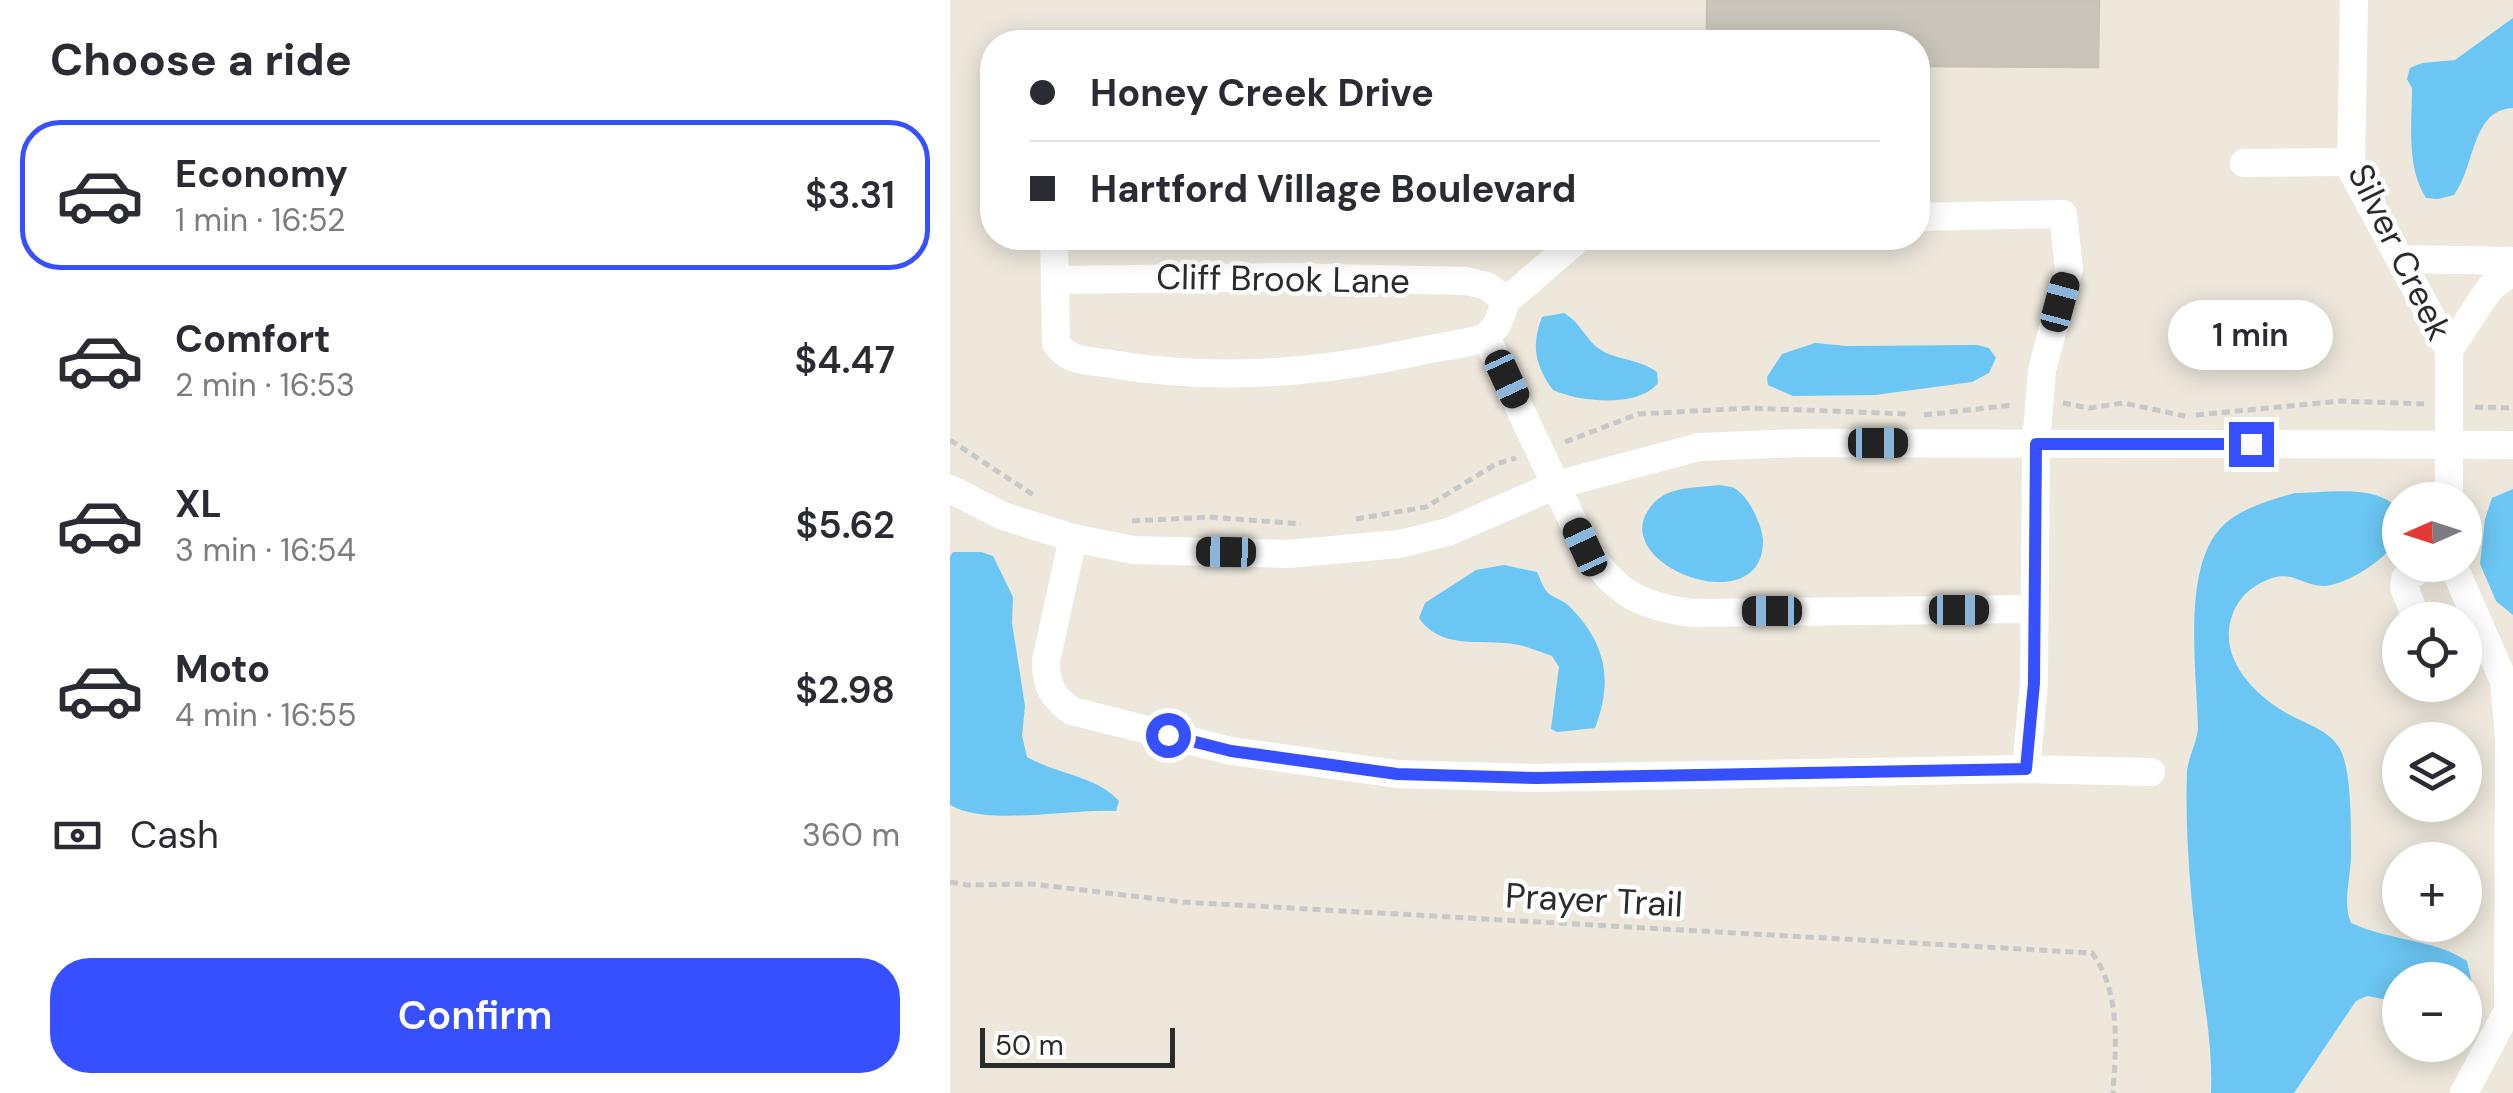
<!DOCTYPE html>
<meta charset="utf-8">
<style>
:root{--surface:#fff;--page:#f7f7f7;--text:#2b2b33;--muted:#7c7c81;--line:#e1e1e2;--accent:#3750ff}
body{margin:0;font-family:"DM Sans",sans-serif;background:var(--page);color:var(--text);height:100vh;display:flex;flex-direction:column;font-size:38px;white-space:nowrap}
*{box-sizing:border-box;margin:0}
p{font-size:32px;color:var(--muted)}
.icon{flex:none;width:55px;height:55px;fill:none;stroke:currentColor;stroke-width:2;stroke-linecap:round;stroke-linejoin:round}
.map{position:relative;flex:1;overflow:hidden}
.side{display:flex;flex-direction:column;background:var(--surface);width:950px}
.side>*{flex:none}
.banner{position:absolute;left:30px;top:30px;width:950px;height:220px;border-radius:40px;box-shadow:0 5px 25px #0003;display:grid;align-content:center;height:220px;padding:0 50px;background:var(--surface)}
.needle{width:65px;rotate:267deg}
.buttons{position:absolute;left:1432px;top:482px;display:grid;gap:20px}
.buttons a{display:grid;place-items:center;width:100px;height:100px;border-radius:50%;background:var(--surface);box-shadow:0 5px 25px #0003;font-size:50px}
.scale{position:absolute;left:30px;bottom:25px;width:195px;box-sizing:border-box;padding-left:10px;border:5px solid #2b2b2b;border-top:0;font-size:28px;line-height:35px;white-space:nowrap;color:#2b2b2b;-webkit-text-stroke:8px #fff;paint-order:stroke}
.end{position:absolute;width:45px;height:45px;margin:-22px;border:12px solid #3750ff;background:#fff;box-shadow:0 0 0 5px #fff}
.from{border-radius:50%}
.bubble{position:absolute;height:70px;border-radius:35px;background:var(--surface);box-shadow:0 5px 25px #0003;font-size:32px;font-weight:600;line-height:70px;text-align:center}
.car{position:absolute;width:30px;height:60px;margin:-30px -15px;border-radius:12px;box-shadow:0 0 8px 2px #0007;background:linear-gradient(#222 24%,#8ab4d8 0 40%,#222 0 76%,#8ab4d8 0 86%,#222 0)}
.banner b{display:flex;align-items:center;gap:35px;height:95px;font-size:38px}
.banner b+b{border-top:2px solid var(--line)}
.banner i{width:25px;height:25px;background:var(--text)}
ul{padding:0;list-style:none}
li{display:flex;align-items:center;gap:30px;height:150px;margin:0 20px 15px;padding:0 30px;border:5px solid transparent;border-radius:40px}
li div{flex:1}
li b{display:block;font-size:38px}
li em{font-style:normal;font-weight:600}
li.selected{border-color:var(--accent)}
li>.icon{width:90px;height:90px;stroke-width:1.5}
h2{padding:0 50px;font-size:45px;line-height:120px}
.pay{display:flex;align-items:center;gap:25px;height:110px;padding:0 50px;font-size:38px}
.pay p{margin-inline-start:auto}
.cta{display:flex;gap:20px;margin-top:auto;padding:20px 50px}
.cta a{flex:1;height:115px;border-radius:40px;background:var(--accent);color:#fff;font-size:40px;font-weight:600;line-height:115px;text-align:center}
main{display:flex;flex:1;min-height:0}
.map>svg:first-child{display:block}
.water{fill:#6bc6f3}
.building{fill:#c9c5bb;stroke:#c9c3b6;stroke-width:2.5}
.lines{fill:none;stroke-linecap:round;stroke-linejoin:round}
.path{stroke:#c8c8c8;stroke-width:5;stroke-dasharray:8 5;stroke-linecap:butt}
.minor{stroke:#fff;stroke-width:28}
.route{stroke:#3750ff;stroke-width:12}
.labels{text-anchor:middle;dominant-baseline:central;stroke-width:9;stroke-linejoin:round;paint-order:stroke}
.street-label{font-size:35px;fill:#2b2b2b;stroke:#fff}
</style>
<main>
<section class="side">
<h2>Choose a ride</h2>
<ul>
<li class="selected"><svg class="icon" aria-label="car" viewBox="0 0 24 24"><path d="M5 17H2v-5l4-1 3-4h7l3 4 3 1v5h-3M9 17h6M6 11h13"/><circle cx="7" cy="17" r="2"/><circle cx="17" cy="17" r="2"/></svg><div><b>Economy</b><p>1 min · 16:52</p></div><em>$3.31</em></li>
<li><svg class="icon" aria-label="car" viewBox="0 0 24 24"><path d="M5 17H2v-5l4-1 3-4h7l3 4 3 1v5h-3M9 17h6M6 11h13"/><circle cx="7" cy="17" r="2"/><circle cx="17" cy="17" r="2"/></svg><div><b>Comfort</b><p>2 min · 16:53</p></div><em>$4.47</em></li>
<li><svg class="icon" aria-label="car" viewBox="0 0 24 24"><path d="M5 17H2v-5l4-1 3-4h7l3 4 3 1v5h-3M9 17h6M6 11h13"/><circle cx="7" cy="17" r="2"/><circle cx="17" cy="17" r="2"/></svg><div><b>XL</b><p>3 min · 16:54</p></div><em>$5.62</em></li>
<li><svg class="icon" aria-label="car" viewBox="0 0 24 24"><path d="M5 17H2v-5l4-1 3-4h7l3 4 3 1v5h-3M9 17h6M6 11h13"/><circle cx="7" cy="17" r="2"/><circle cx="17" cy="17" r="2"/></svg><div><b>Moto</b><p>4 min · 16:55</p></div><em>$2.98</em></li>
</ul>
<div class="pay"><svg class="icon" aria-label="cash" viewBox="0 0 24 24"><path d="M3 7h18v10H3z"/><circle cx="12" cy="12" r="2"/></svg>Cash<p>360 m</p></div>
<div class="cta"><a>Confirm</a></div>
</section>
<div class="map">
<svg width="1563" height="1093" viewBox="0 0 1563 1093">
<rect width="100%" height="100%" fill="#ede7dc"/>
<g class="water">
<path d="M1563 18V108C1521 110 1526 165 1504 195L1488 199 1476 198C1456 167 1462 124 1462 88L1457 79 1460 68 1472 63 1505 60Z"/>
<path d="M614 313C630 322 634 337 648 348 663 360 688 358 707 372L708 383C688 408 630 402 603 390 585 365 581 346 592 317Z"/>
<polygon points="865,343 897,346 1027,345 1039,348 1046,358 1039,373 1022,382 925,395 843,396 818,385 817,377 832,354"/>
<path d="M769 485C774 486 779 486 784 488 798 495 813 526 813 541 813 620 671 570 695 516 700 506 706 499 716 494 730 487 753 487 769 485Z"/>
<polygon points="1563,489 1563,615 1546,601 1530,564 1535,519 1542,498"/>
<path d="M1345 493C1373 493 1418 485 1442 503 1451 509 1451 521 1450 531 1447 554 1396 586 1373 586 1354 586 1342 571 1322 578 1302 585 1287 598 1281 619 1269 661 1307 697 1340 715 1358 725 1379 730 1390 749 1402 771 1401 829 1401 855 1401 877 1392 902 1401 923 1443 942 1481 938 1517 961L1522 983 1515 1000V980H1450V1002L1417 996 1406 1001 1344 1093H1261C1263 1043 1253 997 1247 948 1240 891 1235 829 1237 772 1238 757 1247 743 1248 728 1247 675 1232 572 1269 530 1287 509 1319 500 1345 493Z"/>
<path d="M3 552H31L43 556 63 597 62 623 75 706 72 736 77 757C106 774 147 776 169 801L166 811C120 808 38 827 0 805V556Z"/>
<path d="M554 565 587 572C590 578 593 588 598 593 604 598 612 600 618 605 655 641 664 679 645 728L607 732 601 729 609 667 602 656C590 652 577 646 564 644 531 639 490 650 469 618L475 603 526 570Z"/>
</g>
<polygon class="building" points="757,0 1149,0 1148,67 968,66 968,42 757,42"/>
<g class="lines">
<g class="path">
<polyline points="1113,403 1139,408 1174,403 1235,416"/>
<polyline points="1525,407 1563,408"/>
<polyline points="974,415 1063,405"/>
<polyline points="1246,415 1390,401 1474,404"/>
<polyline points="0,440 85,496"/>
<polyline points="615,442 688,414 801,408 958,414"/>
<polyline points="406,519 476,507 546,464 566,458"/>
<polyline points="182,521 259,517 351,524"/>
<path d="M0 882 17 885 82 884 233 902 1142 953C1171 992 1166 1047 1163 1093"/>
</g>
<g class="minor">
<polyline points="1404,0 1401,169 1499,350 1499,500"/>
<polyline points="1294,163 1401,162"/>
<polyline points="968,217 1113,214 1119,269 1092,370 1086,444 1084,683 1076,769"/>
<path d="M104 238 106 343C119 363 139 360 161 364 267 382 371 373 475 350 495 346 517 344 536 337L547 325 556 301 629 238"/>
<polyline points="1450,259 1563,261"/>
<polyline points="105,280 337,277 516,281 537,286 556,301"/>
<path d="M536 337 635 547C665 592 688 606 742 613L1084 609"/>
<polyline points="1499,350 1540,288 1563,271"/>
<polyline points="0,489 53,516 123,538 183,550 338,554 449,544 498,532 606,485 749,447 850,443 1563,445"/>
<path d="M123 538 96 661C96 685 102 697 122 711L281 751 447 774 586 778 1076 769 1201 772"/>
<polyline points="1503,565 1554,681 1559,735 1558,1010 1514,1093"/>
<polyline points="1467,620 1454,587 1455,579 1476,565"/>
</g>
</g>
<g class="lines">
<polyline class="route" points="218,735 281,751 447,774 586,778 1076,769 1084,683 1086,444 1301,444"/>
</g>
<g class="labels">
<g class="street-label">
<text transform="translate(1450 252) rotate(64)">Silver Creek</text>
<text transform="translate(333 279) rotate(1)">Cliff Brook Lane</text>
<text transform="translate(644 900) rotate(3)">Prayer Trail</text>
</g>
</g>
</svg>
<div class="buttons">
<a><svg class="needle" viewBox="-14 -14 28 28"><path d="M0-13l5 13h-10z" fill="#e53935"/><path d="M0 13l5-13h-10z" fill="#7c7c81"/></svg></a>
<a><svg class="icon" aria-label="locate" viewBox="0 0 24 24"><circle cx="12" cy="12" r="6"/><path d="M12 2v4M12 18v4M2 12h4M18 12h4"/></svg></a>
<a><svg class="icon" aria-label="layers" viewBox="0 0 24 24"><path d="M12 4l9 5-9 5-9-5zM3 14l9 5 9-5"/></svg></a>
<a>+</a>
<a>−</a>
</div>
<div class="scale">50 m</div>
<i class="end from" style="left:218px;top:735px"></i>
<i class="end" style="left:1301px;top:444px"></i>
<div class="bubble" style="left:1218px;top:300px;width:165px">1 min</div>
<i class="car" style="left:1110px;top:302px;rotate:15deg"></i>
<i class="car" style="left:557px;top:379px;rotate:155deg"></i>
<i class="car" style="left:928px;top:443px;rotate:90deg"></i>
<i class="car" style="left:635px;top:547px;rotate:335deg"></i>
<i class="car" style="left:276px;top:552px;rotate:271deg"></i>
<i class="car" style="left:1009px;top:610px;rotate:90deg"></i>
<i class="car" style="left:822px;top:611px;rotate:270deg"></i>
<div class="banner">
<b><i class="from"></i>Honey Creek Drive</b>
<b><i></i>Hartford Village Boulevard</b>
</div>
</div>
</main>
